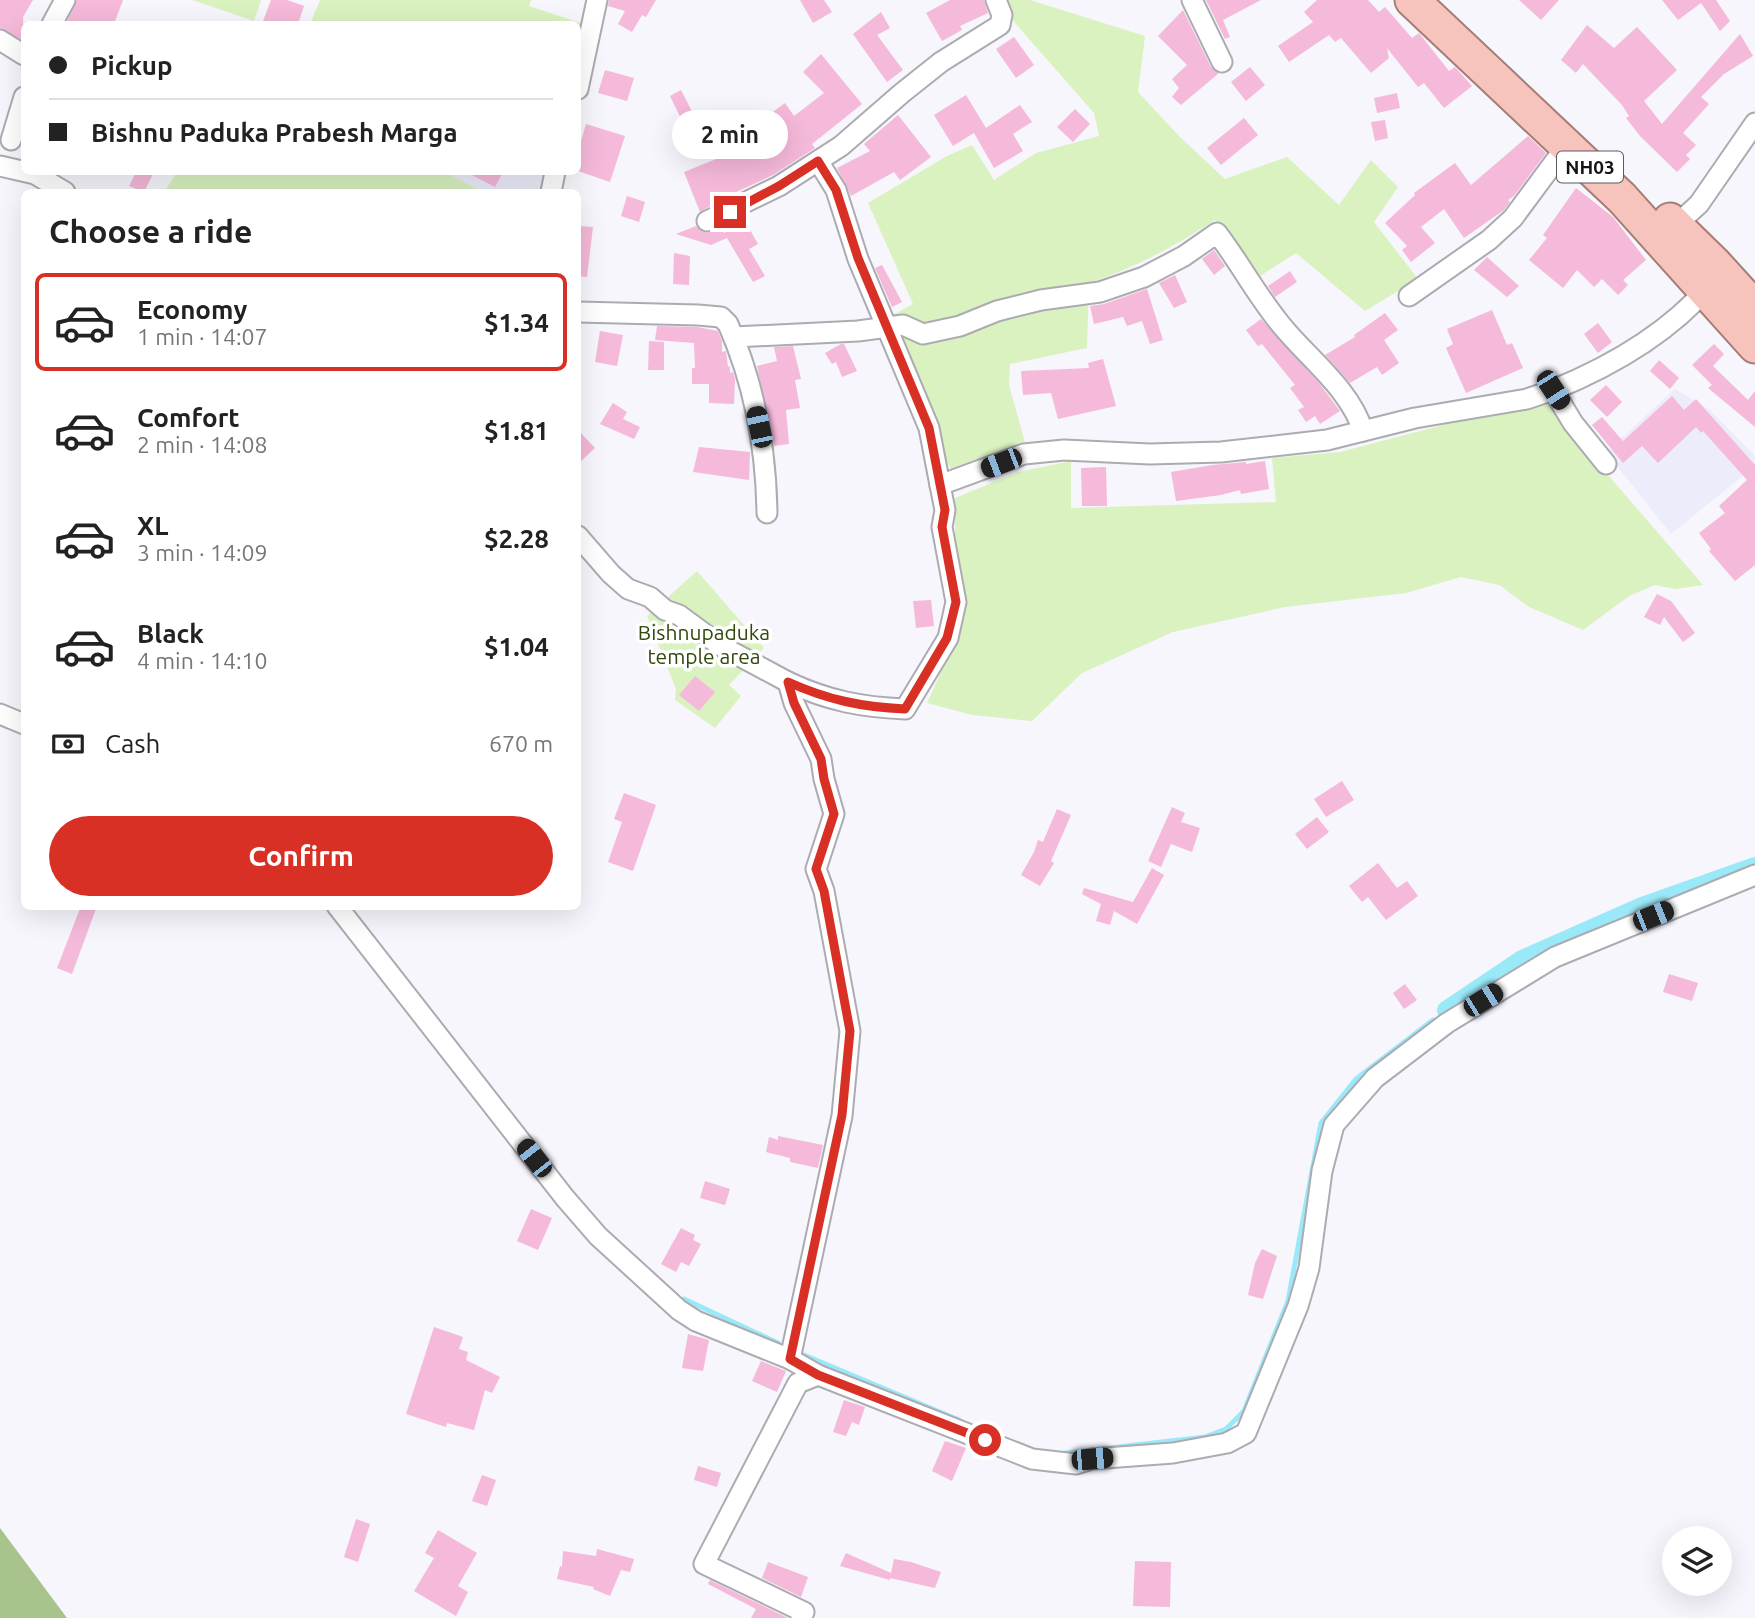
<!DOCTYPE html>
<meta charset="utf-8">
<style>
:root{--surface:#fff;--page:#f6f6f6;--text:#222;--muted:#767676;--line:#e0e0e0;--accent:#d93025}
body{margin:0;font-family:Ubuntu,sans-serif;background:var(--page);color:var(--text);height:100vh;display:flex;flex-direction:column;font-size:26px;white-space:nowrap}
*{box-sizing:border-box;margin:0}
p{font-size:23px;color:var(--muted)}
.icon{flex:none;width:38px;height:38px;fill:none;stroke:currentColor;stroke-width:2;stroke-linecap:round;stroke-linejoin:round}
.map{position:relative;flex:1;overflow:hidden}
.details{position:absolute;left:21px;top:189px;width:560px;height:721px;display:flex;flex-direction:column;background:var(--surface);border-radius:10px;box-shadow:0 7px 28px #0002}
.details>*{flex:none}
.guide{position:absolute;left:21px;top:21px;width:560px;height:154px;border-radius:10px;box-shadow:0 7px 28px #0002;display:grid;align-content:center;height:154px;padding:0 28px;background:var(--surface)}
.controls{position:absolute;left:1662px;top:1526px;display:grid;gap:14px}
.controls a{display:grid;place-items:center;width:70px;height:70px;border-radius:50%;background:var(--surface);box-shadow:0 7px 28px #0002;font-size:35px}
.end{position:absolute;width:32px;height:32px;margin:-16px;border:9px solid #d93025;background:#fff;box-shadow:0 0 0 4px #fff}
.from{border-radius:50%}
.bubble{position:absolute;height:49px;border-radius:24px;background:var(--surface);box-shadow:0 7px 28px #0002;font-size:23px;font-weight:600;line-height:49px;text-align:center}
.car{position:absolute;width:21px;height:42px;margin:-21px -10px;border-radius:9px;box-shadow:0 0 5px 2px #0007;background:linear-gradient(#222 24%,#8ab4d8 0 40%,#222 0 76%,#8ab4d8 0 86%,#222 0)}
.guide b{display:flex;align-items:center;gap:24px;height:66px;font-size:26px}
.guide b+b{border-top:2px solid var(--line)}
.guide i{width:18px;height:18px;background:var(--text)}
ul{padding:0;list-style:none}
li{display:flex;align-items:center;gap:21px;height:98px;margin:0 14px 10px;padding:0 14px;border:4px solid transparent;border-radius:10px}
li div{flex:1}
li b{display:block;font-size:26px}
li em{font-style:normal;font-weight:600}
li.active{border-color:var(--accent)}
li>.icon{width:63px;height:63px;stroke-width:1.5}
h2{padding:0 28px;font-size:32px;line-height:84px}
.pay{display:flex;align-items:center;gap:18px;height:77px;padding:0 28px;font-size:26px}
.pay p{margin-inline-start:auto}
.primary-button{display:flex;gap:14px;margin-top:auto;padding:14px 28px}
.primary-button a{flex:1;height:80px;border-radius:42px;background:var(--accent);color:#fff;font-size:28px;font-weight:600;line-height:80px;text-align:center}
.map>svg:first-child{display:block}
.built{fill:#edecfa}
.green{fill:#daf2c0}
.forest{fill:#a9c38c}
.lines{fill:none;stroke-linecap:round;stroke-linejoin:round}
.stream{stroke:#9ae9f9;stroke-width:5}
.canal{stroke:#9ae9f9;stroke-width:18}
.building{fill:#f5b9d9}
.minor-casing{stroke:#ababb1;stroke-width:23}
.trunk-casing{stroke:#a57d77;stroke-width:37}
.minor{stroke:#fff;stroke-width:19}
.trunk{stroke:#f6c4bc;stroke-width:33}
.route{stroke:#d93025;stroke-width:9}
.labels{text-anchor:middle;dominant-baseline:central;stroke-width:7;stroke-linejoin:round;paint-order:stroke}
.shield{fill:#fff;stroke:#5b5b5d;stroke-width:2}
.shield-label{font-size:19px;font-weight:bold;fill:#151517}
.park-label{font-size:21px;fill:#31480b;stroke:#fff}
</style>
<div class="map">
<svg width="1755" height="1618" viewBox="0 0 1755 1618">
<rect width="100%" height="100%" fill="#f6f6fc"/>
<g class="built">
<polygon points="444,172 548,172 543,192 483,192"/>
<polygon points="1675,389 1710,410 1755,456 1755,466 1671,534 1606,452"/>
</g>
<g class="green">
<polygon points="192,0 261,0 254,21"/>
<polygon points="320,0 531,0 529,6 583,24 578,47 578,24 310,24"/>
<path d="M1001 0H1030L1145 36 1138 92 1180 137 1225 179 1287 157 1339 205 1371 160 1398 187 1374 222 1418 279 1365 311 1296 253 1260 276 1215 220C1175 246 1135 268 1089 283L1087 348 1010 364 1009 385 1025 442 951 469 924 422 882 321 913 304 868 203 947 156 972 145 994 180 1036 153 1099 136 1094 113 1015 23Z"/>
<polygon points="177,172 444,172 483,192 164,192"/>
<polygon points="1546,403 1703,585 1675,589 1655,585 1629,596 1583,630 1529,607 1499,585 1461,577 1406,593 1285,607 1173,632 1082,673 1032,721 972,715 927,703 958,634 964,586 955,538 955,498 1018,472 1071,461 1071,508 1276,502 1272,458 1340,452 1493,412"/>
<polygon points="697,571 764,648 729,685 741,696 715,728 675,700 676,689 647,616"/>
</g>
<polygon class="forest" points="0,1528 67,1618 0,1618"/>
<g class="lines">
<g class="stream">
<polyline points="684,1299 778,1343"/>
<polyline points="804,1355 959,1420"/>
<polyline points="1057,1454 1205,1437 1226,1429 1244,1411 1288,1301 1321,1123 1356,1079 1433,1020"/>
</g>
<polyline class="canal" points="1446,1010 1522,959 1642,906 1755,866"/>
</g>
<g class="building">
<polygon points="0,0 33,0 23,17 24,41 0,28"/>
<polygon points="77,0 123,0 114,24 66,24"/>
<polygon points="271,0 287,0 304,6 298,24 262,24"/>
<polygon points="609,0 656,0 646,17 642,15 632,32 618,24 625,11 608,6"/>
<polygon points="800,0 824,0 832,12 813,23"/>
<polygon points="950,0 984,0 988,13 960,26 962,30 942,41 926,13"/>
<polygon points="1206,0 1261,0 1223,20 1230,37 1225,39"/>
<polygon points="1317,0 1368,0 1379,12 1385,7 1412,38 1419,33 1449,71 1455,67 1472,86 1444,108 1424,83 1418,87 1387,48 1389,58 1371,73 1341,38 1335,42 1329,35 1289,62 1278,46 1313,22 1304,12"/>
<polygon points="1519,0 1559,0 1541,20"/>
<polygon points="1662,0 1716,0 1730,21 1720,31 1701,3 1678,20"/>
<polygon points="1183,10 1211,67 1219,73 1181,105 1172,97 1179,88 1172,79 1187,65 1158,36"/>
<polygon points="881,12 890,28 877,35 903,70 887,82 853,34"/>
<polygon points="1587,25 1614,48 1637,27 1677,70 1644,101 1662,124 1740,34 1753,56 1724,74 1701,97 1709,104 1683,133 1696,145 1686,155 1690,159 1677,172 1640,136 1626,118 1629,116 1622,105 1583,64 1576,73 1561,60"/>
<polygon points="1014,37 1034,65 1016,78 996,49"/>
<polygon points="821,54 862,104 812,144 815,148 773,175 721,199 700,212 684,172 741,149 736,142 772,117 770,114 785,103 794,116 824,93 803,72"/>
<polygon points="1250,67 1265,85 1246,101 1231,82"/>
<polygon points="605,70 634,78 627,101 598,93"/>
<polygon points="681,90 700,127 688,133 670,96"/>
<polygon points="1397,93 1400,108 1377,113 1374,98"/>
<polygon points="966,95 986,128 1020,105 1032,122 1013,134 1023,151 994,168 974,133 953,146 934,115"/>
<polygon points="1075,109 1090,124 1073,142 1057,127"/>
<polygon points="898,115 931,157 900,180 894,172 851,196 837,168 870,151 864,144"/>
<polygon points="1244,118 1258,135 1221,165 1207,148"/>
<polygon points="1385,120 1388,138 1375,141 1371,122"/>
<polygon points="586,124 625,136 610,182 578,171 578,151"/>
<polygon points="1528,136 1546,153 1514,196 1508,200 1510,202 1504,210 1464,238 1444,209 1421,227 1435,243 1411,262 1402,250 1407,246 1385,223 1415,195 1414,193 1455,163 1471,185"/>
<polygon points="136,172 154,172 144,192 129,186"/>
<polygon points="466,172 503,172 495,187"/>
<polygon points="1576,188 1613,217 1646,260 1623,280 1628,285 1618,295 1602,279 1594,287 1577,270 1563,288 1529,260 1547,238 1543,235"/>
<polygon points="627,196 645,202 639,222 621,216"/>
<polygon points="745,221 758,244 749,249 765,276 753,282 724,233 727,238 711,245 676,234 696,226 701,231 707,233 722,227 724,233"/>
<polygon points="578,226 593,227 587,277 578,276"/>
<polygon points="1214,250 1225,266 1214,275 1202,259"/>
<polygon points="674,253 690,256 689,285 673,284"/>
<polygon points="1487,257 1519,286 1507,297 1474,270"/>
<polygon points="882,265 902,302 892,307 875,268"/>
<polygon points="1290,271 1297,282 1275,297 1268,286"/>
<polygon points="1175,275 1187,302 1174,308 1159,283"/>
<polygon points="1147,289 1163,340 1150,344 1142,321 1127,326 1123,317 1094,324 1090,306 1104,304"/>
<polygon points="1492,310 1507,345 1512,343 1523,368 1466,393 1446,348 1453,344 1447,329"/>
<polygon points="1385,313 1398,330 1384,340 1399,363 1382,375 1377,367 1350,383 1325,355 1355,337 1354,335"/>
<polygon points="1261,319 1319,383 1340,411 1320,424 1315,416 1306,422 1298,410 1304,407 1290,388 1295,385 1262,344 1258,346 1246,330"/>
<polygon points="1598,323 1612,342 1598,353 1584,334"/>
<polygon points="657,326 697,327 718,331 722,341 722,352 726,351 728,367 730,366 730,373 733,372 735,379 734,404 709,403 709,384 692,384 692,368 695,368 694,343 655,340"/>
<polygon points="600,331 623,335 617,366 595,362"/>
<polygon points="649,341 664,342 664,370 648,370"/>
<polygon points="841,344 844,344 857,371 842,377 836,362 832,364 825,353"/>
<polygon points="1714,344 1724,354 1713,366 1748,400 1755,391 1755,427 1708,388 1712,385 1692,365"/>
<polygon points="793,346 801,379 795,380 800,408 786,410 789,444 774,446 757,366 777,361 774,347"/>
<polygon points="1103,359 1116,406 1058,419 1051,393 1023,395 1021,371 1089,368 1088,363"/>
<polygon points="1659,360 1679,378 1670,389 1650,371"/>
<polygon points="1606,385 1622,402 1607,417 1590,400"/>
<polygon points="1672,396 1684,410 1696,399 1755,465 1755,565 1735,581 1709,551 1711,549 1699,533 1725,513 1719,506 1747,480 1703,431 1701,433 1696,427 1658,463 1642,446 1623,463 1592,425 1602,417 1623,441"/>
<polygon points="613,403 627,412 623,419 640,427 634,439 600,424"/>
<polygon points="578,430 595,448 578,464"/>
<polygon points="699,447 750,452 749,480 693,472"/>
<polygon points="1265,461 1269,489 1241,494 1240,490 1221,495 1176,501 1171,472 1212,465 1246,462 1246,464"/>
<polygon points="1106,467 1107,506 1082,506 1081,468"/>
<polygon points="1657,594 1671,601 1695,633 1683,642 1664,617 1660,625 1644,617"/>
<polygon points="931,600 934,626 916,628 913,601"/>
<polygon points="695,676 715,692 699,711 679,695"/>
<polygon points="1342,781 1354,800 1326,817 1314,799"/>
<polygon points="624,793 656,805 633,871 608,862 622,822 614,819"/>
<polygon points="1172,807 1185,813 1181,822 1200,828 1192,852 1171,844 1161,867 1148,861"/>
<polygon points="1057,809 1071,815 1051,861 1054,863 1040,886 1021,875 1034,852 1038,840 1043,842"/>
<polygon points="1317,817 1329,832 1307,849 1295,834"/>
<polygon points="1378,863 1397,888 1407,881 1418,896 1386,920 1368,897 1362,902 1349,886"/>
<polygon points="1152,868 1164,875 1137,924 1114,911 1110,925 1096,921 1101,904 1082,894 1084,888 1133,902"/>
<polygon points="81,906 97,906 72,974 57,968"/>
<polygon points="1669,974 1698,983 1692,1001 1663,992"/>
<polygon points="1405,984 1417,1000 1404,1009 1393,993"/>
<polygon points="778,1136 823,1145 818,1168 790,1162 790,1158 766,1152 769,1137 778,1140"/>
<polygon points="705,1181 730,1189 725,1205 700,1198"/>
<polygon points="531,1209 552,1218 538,1250 517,1241"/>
<polygon points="681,1228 695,1235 693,1240 701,1244 689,1266 681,1262 676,1272 661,1264"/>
<polygon points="1262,1249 1277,1256 1263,1299 1248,1295 1255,1263"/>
<polygon points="434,1327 463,1337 459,1349 468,1352 466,1360 500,1377 492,1393 485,1390 474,1430 447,1423 446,1427 406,1414"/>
<polygon points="688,1334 709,1340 703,1371 682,1368"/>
<polygon points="761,1361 786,1371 777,1392 752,1381"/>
<polygon points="844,1400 865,1407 859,1425 852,1422 846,1436 833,1432"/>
<polygon points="945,1441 966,1448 952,1481 932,1471"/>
<polygon points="698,1466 721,1473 717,1487 694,1480"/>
<polygon points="482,1475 496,1480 487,1506 472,1501"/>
<polygon points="356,1519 370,1524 358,1562 344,1557"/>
<polygon points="438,1530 477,1553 458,1586 468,1592 456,1616 414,1591 434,1558 425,1553"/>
<polygon points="597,1549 634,1559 630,1572 621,1570 610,1596 593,1589 594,1587 557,1579 560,1566 562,1567 563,1551 596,1556"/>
<polygon points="846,1553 891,1573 894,1559 911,1562 941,1572 935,1588 890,1578 890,1580 840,1566"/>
<polygon points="1135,1561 1171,1562 1170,1607 1133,1606"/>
<polygon points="768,1562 808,1577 801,1597 762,1578"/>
<polygon points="710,1580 788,1618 751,1618 756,1609 708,1584"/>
</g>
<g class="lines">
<defs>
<g id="minor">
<polyline points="1192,0 1222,62"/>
<polyline points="52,24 65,0"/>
<polyline points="0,40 24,55"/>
<polyline points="578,89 597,0"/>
<polyline points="11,140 24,97"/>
<polyline points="818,161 836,190 858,259 929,428 940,485"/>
<polyline points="0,166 35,174 65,192"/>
<polyline points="551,192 555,172"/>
<polyline points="707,221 779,186 841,146 902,93 941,62 1000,25 1002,15 996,0"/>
<polyline points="1675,226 1699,204 1755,123"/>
<polyline points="1409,296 1489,240 1513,218 1567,145"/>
<path d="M578 312 698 315 721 317 728 324C754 383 766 449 767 513"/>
<path d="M734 337 858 331 903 325 923 334 960 326 997 311 1041 300 1100 292 1144 277 1184 256 1217 233C1240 263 1257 296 1282 326 1309 359 1350 389 1363 431"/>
<path d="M1553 390C1612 366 1668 334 1710 285"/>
<polyline points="578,536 611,574 628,589 650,597 665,610 679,615 721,646 788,682 794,703 821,759 824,779 834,814 816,869 824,891 850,1031 842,1116 790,1359"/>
<path d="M788 682C829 701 861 707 905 709L948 638 956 602 942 527 945 510 940 485 1024 454 1064 450 1150 454 1221 452 1327 440 1415 418 1527 399 1553 390 1573 423 1606 464"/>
<polyline points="0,714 24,724"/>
<polyline points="337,906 565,1198 598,1236 679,1310 696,1321 790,1359 818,1375 1032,1459 1076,1464 1092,1459 1173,1453 1227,1443 1246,1433 1298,1306 1309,1268 1322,1171 1334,1125 1375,1078 1447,1023 1555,957 1755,875"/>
<polyline points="801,1618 804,1612 704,1564 798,1383 818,1375"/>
</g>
<g id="trunk">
<polyline points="1412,0 1622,198 1755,346"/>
<polyline points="1670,220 1715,264 1755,308"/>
</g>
</defs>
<use href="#minor" class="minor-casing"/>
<use href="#trunk" class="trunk-casing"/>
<use href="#minor" class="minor"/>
<use href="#trunk" class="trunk"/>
</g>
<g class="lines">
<path class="route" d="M730 212 779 186 818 161 836 190 858 258 929 428 945 510 942 527 956 602 947 638 905 709C862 707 828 700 788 682L794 703 821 759 824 779 834 814 816 869 824 891 850 1031 842 1115 790 1359 818 1375 985 1440"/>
</g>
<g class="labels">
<rect class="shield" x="1557" y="151.5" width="66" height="31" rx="5"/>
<g class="shield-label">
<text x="1590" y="167">NH03</text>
</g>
<g class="park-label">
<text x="704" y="632">Bishnupaduka<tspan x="704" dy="24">temple area</tspan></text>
</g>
</g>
</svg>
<div class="controls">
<a><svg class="icon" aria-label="layers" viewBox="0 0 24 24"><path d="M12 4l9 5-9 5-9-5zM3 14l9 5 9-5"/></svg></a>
</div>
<i class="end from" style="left:985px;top:1440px"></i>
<i class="end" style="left:730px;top:212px"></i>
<div class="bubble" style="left:672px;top:110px;width:116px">2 min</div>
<i class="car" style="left:1553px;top:390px;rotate:147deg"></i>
<i class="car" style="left:759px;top:427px;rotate:348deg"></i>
<i class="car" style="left:1001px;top:463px;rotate:249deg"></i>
<i class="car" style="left:1653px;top:916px;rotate:68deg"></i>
<i class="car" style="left:1483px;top:1000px;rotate:58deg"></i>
<i class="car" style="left:534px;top:1158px;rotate:322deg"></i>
<i class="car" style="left:1092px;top:1459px;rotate:85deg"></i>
<div class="guide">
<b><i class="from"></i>Pickup</b>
<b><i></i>Bishnu Paduka Prabesh Marga</b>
</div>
<section class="details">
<h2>Choose a ride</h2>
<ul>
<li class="active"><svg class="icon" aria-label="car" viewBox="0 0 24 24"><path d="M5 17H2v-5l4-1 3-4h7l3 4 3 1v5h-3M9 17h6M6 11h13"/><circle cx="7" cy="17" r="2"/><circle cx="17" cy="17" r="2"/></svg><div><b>Economy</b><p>1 min · 14:07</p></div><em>$1.34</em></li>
<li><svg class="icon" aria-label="car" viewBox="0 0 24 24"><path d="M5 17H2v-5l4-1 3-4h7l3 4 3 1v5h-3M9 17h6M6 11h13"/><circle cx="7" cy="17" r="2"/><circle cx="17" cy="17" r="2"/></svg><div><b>Comfort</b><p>2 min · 14:08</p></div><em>$1.81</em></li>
<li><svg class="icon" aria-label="car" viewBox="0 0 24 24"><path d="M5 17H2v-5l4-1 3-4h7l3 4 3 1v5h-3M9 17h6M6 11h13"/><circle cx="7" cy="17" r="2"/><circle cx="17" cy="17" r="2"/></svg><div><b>XL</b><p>3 min · 14:09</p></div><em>$2.28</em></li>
<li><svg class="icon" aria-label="car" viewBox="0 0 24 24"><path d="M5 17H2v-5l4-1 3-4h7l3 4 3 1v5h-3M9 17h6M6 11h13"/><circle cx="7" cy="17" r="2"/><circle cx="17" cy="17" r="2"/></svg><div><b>Black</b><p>4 min · 14:10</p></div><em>$1.04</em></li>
</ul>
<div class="pay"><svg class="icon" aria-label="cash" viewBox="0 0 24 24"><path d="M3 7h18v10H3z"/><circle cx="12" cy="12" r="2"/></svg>Cash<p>670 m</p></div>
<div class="primary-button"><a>Confirm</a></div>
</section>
</div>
